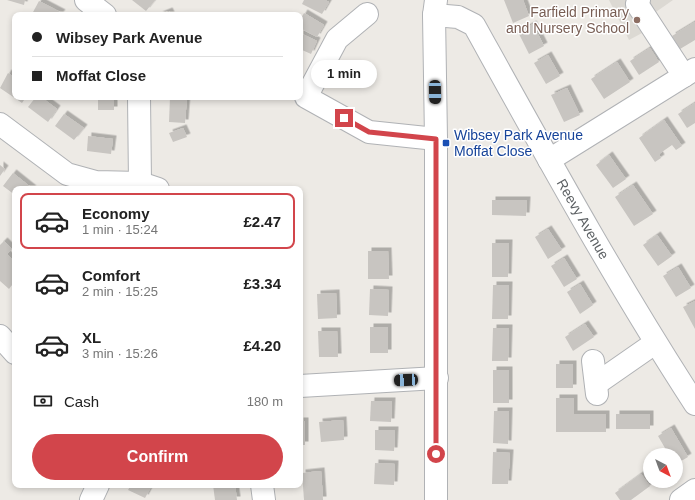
<!DOCTYPE html>
<meta charset="utf-8">
<style>
:root{--surface:#fff;--page:#f2f2f2;--text:#222;--muted:#767676;--line:#e0e0e0;--accent:#d2454b}
body{margin:0;font-family:Helvetica,sans-serif;background:var(--page);color:var(--text);height:100vh;display:flex;flex-direction:column;font-size:15px;white-space:nowrap}
*{box-sizing:border-box;margin:0}
p{font-size:13px;color:var(--muted)}
.icon{flex:none;width:22px;height:22px;fill:none;stroke:currentColor;stroke-width:2;stroke-linecap:round;stroke-linejoin:round}
.map{position:relative;flex:1;overflow:hidden}
.drawer{position:absolute;left:12px;top:186px;width:291px;height:302px;display:flex;flex-direction:column;background:var(--surface);border-radius:8px;box-shadow:0 2px 6px #0003}
.drawer>*{flex:none}
.top-card{position:absolute;left:12px;top:12px;width:291px;height:88px;border-radius:8px;box-shadow:0 2px 6px #0003;display:grid;align-content:center;height:88px;padding:0 20px;background:var(--surface)}
.needle{width:26px;rotate:139deg}
.buttons{position:absolute;left:643px;top:448px;display:grid;gap:8px}
.buttons a{display:grid;place-items:center;width:40px;height:40px;border-radius:50%;background:var(--surface);box-shadow:0 2px 6px #0003;font-size:20px}
.end{position:absolute;width:18px;height:18px;margin:-9px;border:5px solid #d2454b;background:#fff;box-shadow:0 0 0 2px #fff}
.from{border-radius:50%}
.bubble{position:absolute;height:28px;border-radius:14px;background:var(--surface);box-shadow:0 2px 6px #0003;font-size:13px;font-weight:700;line-height:28px;text-align:center}
.car{position:absolute;width:12px;height:24px;margin:-12px -6px;border-radius:5px;box-shadow:0 0 3px 1px #0007;background:linear-gradient(#222 24%,#8ab4d8 0 40%,#222 0 76%,#8ab4d8 0 86%,#222 0)}
.top-card b{display:flex;align-items:center;gap:14px;height:38px;font-size:15px}
.top-card b+b{border-top:1px solid var(--line)}
.top-card i{width:10px;height:10px;background:var(--text)}
ul{padding:7px 0 0;list-style:none}
li{display:flex;align-items:center;gap:12px;height:56px;margin:0 8px 6px;padding:0 12px;border:2px solid transparent;border-radius:8px}
li div{flex:1}
li b{display:block;font-size:15px}
li em{font-style:normal;font-weight:700}
li.selected{border-color:var(--accent)}
li>.icon{width:36px;height:36px;stroke-width:1.5}
.pay{display:flex;align-items:center;gap:10px;height:44px;padding:0 20px;font-size:15px}
.pay p{margin-inline-start:auto}
.cta{display:flex;gap:8px;margin-top:auto;padding:8px 20px}
.cta a{flex:1;height:46px;border-radius:24px;background:var(--accent);color:#fff;font-size:16px;font-weight:700;line-height:46px;text-align:center}
.map>svg:first-child{display:block}
.education{fill:#dcd9d3}
.building{fill:#c8c5c1;filter:url(#shadow)}
.lines{fill:none;stroke-linecap:round;stroke-linejoin:round}
.minor-casing{stroke:#b0b2b5;stroke-width:24}
.minor{stroke:#fff;stroke-width:22}
.route{stroke:#d2454b;stroke-width:5}
.education-dot{fill:#8d6e63;stroke:#fff;stroke-width:1.5}
.transit-dot{fill:#1a4fb4;stroke:#fff;stroke-width:1.5}
.labels{text-anchor:middle;dominant-baseline:central;stroke-width:3;stroke-linejoin:round;paint-order:stroke}
.education-label{font-size:14px;fill:#785e54;stroke:#fff;text-anchor:end}
.transit-label{font-size:14px;fill:#164399;stroke:#fff;text-anchor:start}
.street-label{font-size:14px;fill:#5c6063;stroke:#fff}
</style>
<div class="map">
<svg width="695" height="500" viewBox="0 0 695 500">
<defs>
<filter id="shadow"><feDropShadow dx="3.5" dy="-3.5" stdDeviation="0" flood-color="#0004"/></filter>
</defs>
<rect width="100%" height="100%" fill="#edeae5"/>
<polygon class="education" points="609,0 673,0 653,14 657,25 629,40"/>
<g class="building">
<polygon points="7,0 25,0 24,5"/>
<polygon points="132,0 155,0 146,11"/>
<polygon points="304,0 325,0 329,2 322,14 302,4"/>
<polygon points="504,0 523,0 529,16 513,23"/>
<polygon points="39,1 62,13 60,15 32,14"/>
<polygon points="169,11 171,15 159,15"/>
<polygon points="304,13 324,25 317,37 300,28 300,20"/>
<polygon points="695,22 695,40 680,49 672,36"/>
<polygon points="533,24 544,46 529,54 518,32"/>
<polygon points="300,33 317,41 311,54 300,49"/>
<polygon points="650,48 659,62 639,75 630,61"/>
<polygon points="548,55 560,76 546,84 534,63"/>
<polygon points="617,62 630,82 604,99 591,79"/>
<polygon points="8,73 15,78 15,97 26,97 22,103 0,88"/>
<polygon points="567,88 580,115 564,122 551,95"/>
<polygon points="36,97 41,97 57,109 48,122 28,107"/>
<rect x="98" y="97" width="16" height="13"/>
<polygon points="170,97 187,97 185,123 169,122"/>
<polygon points="695,103 695,123 687,128 678,114"/>
<polygon points="64,114 84,128 74,140 55,126"/>
<polygon points="664,120 682,146 676,150 672,145 659,154 661,158 655,162 639,138"/>
<polygon points="183,128 187,137 173,142 169,133"/>
<polygon points="88,136 113,139 111,154 87,151"/>
<polygon points="609,155 626,179 613,188 596,165"/>
<polygon points="0,165 5,169 0,176"/>
<polygon points="13,173 33,189 15,189 15,195 3,186"/>
<polygon points="633,185 653,214 634,226 615,197"/>
<polygon points="492,200 527,200 526,216 492,215"/>
<polygon points="548,229 562,250 548,259 535,237"/>
<polygon points="657,235 672,256 658,266 643,245"/>
<polygon points="4,241 12,249 7,254 15,262 15,281 9,289 0,281 0,245"/>
<polygon points="492,243 509,243 508,277 492,277"/>
<polygon points="368,251 388,251 389,279 368,279"/>
<polygon points="564,258 577,279 564,287 551,266"/>
<polygon points="678,267 691,288 676,297 663,276"/>
<polygon points="580,284 593,305 580,314 567,292"/>
<polygon points="493,285 509,285 508,319 492,319"/>
<polygon points="370,289 389,290 388,316 369,315"/>
<polygon points="336,293 337,318 318,319 317,294"/>
<polygon points="695,301 695,329 683,307"/>
<polygon points="585,324 594,337 573,351 565,337"/>
<rect x="370" y="327" width="18" height="26"/>
<polygon points="493,328 509,328 508,361 492,361"/>
<polygon points="318,331 337,331 338,357 319,357"/>
<rect x="556" y="364" width="17" height="24"/>
<rect x="493" y="370" width="16" height="33"/>
<polygon points="556,398 574,398 574,414 606,414 606,432 556,432"/>
<polygon points="371,401 392,401 391,422 370,421"/>
<polygon points="494,411 509,411 508,444 493,443"/>
<rect x="616" y="414" width="34" height="15"/>
<polygon points="343,420 344,440 321,442 319,422"/>
<rect x="300" y="421" width="5" height="24"/>
<polygon points="671,428 688,457 676,464 676,455 669,455 658,436"/>
<polygon points="375,430 395,430 394,451 375,450"/>
<polygon points="493,452 510,453 508,484 492,484"/>
<polygon points="375,463 395,464 394,485 374,484"/>
<polygon points="321,471 323,500 304,500 302,473"/>
<polygon points="641,474 650,486 631,500 620,500 615,493"/>
<polygon points="131,485 152,485 145,498 128,490"/>
<polygon points="213,485 235,485 237,500 215,500"/>
</g>
<g class="lines">
<defs>
<g id="minor">
<polyline points="86,0 105,15"/>
<polyline points="436,0 434,15 436,139 436,500"/>
<polyline points="639,0 637,4 684,76"/>
<polyline points="367,14 337,39 306,97 369,132 436,139"/>
<path d="M434 15 458 17 474 25C545 153 615 281 695 404"/>
<polyline points="139,97 140,183"/>
<polyline points="0,124 67,174 96,182 140,183 158,189"/>
<polyline points="549,160 695,69"/>
<polyline points="0,336 15,353"/>
<polyline points="593,361 597,394"/>
<polyline points="596,384 655,343"/>
<polyline points="300,386 437,378"/>
<polyline points="262,485 264,500"/>
<polyline points="91,500 98,485"/>
<polyline points="681,500 695,490"/>
</g>
</defs>
<use href="#minor" class="minor-casing"/>
<use href="#minor" class="minor"/>
</g>
<g class="lines">
<polyline class="route" points="344,118 369,132 436,139 436,454"/>
</g>
<circle class="education-dot" cx="637" cy="20" r="4"/>
<rect class="transit-dot" x="442" y="139" width="8" height="8" rx="2"/>
<g class="labels">
<g class="education-label">
<text x="629" y="12">Farfield Primary<tspan x="629" dy="16">and Nursery School</tspan></text>
</g>
<g class="transit-label">
<text x="454" y="135">Wibsey Park Avenue<tspan x="454" dy="16">Moffat Close</tspan></text>
</g>
<g class="street-label">
<text transform="translate(583 219) rotate(60)">Reevy Avenue</text>
</g>
</g>
</svg>
<div class="buttons">
<a><svg class="needle" viewBox="-14 -14 28 28"><path d="M0-13l5 13h-10z" fill="#e53935"/><path d="M0 13l5-13h-10z" fill="#767676"/></svg></a>
</div>
<i class="end from" style="left:436px;top:454px"></i>
<i class="end" style="left:344px;top:118px"></i>
<div class="bubble" style="left:311px;top:60px;width:66px">1 min</div>
<i class="car" style="left:435px;top:92px;rotate:179deg"></i>
<i class="car" style="left:406px;top:380px;rotate:267deg"></i>
<div class="top-card">
<b><i class="from"></i>Wibsey Park Avenue</b>
<b><i></i>Moffat Close</b>
</div>
<section class="drawer">
<ul>
<li class="selected"><svg class="icon" aria-label="car" viewBox="0 0 24 24"><path d="M5 17H2v-5l4-1 3-4h7l3 4 3 1v5h-3M9 17h6M6 11h13"/><circle cx="7" cy="17" r="2"/><circle cx="17" cy="17" r="2"/></svg><div><b>Economy</b><p>1 min · 15:24</p></div><em>£2.47</em></li>
<li><svg class="icon" aria-label="car" viewBox="0 0 24 24"><path d="M5 17H2v-5l4-1 3-4h7l3 4 3 1v5h-3M9 17h6M6 11h13"/><circle cx="7" cy="17" r="2"/><circle cx="17" cy="17" r="2"/></svg><div><b>Comfort</b><p>2 min · 15:25</p></div><em>£3.34</em></li>
<li><svg class="icon" aria-label="car" viewBox="0 0 24 24"><path d="M5 17H2v-5l4-1 3-4h7l3 4 3 1v5h-3M9 17h6M6 11h13"/><circle cx="7" cy="17" r="2"/><circle cx="17" cy="17" r="2"/></svg><div><b>XL</b><p>3 min · 15:26</p></div><em>£4.20</em></li>
</ul>
<div class="pay"><svg class="icon" aria-label="cash" viewBox="0 0 24 24"><path d="M3 7h18v10H3z"/><circle cx="12" cy="12" r="2"/></svg>Cash<p>180 m</p></div>
<div class="cta"><a>Confirm</a></div>
</section>
</div>
